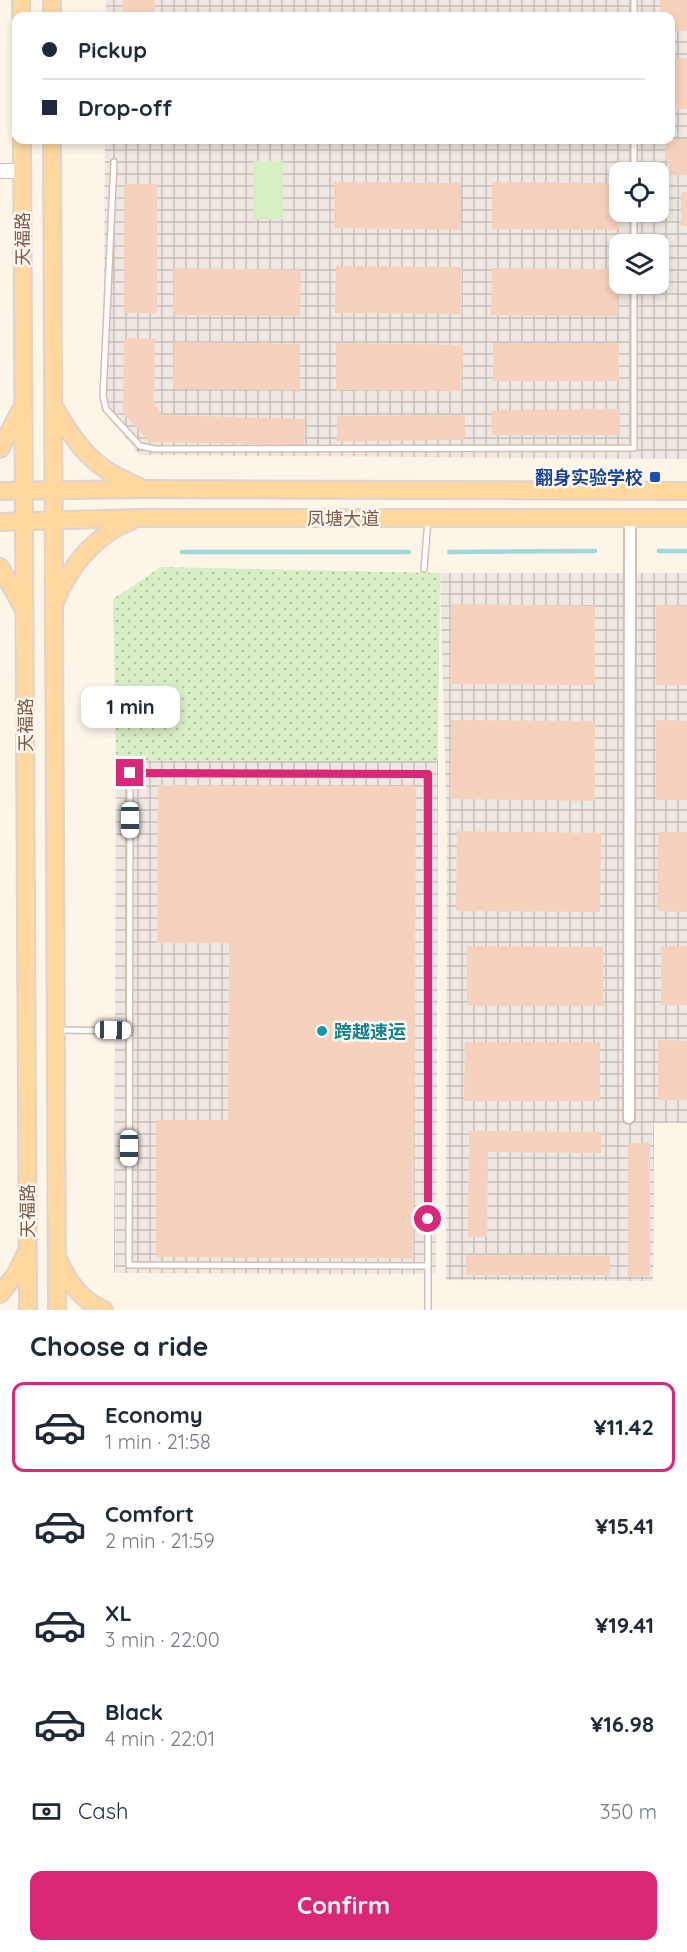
<!DOCTYPE html>
<meta charset="utf-8">
<style>
:root{--surface:#fff;--page:#f2f2f3;--text:#1f2937;--muted:#747a83;--line:#e0e1e3;--accent:#db2777}
body{margin:0;font-family:Quicksand,"Noto Sans SC",sans-serif;background:var(--page);color:var(--text);height:100vh;display:flex;flex-direction:column;font-size:22px;white-space:nowrap}
*{box-sizing:border-box;margin:0}
p{font-size:20px;color:var(--muted)}
.icon{flex:none;width:33px;height:33px;fill:none;stroke:currentColor;stroke-width:2;stroke-linecap:round;stroke-linejoin:round}
.map{position:relative;height:1310px;overflow:hidden}
.side{display:flex;flex-direction:column;background:var(--surface);flex:1}
.side>*{flex:none}
.top-card{position:absolute;left:12px;top:12px;width:663px;height:132px;border-radius:12px;box-shadow:0 3px 9px #0003;display:grid;align-content:center;height:132px;padding:0 30px;background:var(--surface)}
.controls{position:absolute;left:609px;top:162px;display:grid;gap:12px}
.controls a{display:grid;place-items:center;width:60px;height:60px;border-radius:12px;background:var(--surface);box-shadow:0 3px 9px #0003;font-size:30px}
.end{position:absolute;width:27px;height:27px;margin:-14px;border:8px solid #db2777;background:#fff;box-shadow:0 0 0 3px #fff}
.from{border-radius:50%}
.bubble{position:absolute;height:42px;border-radius:12px;background:var(--surface);box-shadow:0 3px 9px #0003;font-size:20px;font-weight:800;line-height:42px;text-align:center}
.car{position:absolute;width:18px;height:36px;margin:-18px -9px;border-radius:8px;box-shadow:0 0 4px 2px #0007;background:linear-gradient(#fff 24%,#345 0 40%,#fff 0 76%,#345 0 86%,#fff 0)}
.top-card b{display:flex;align-items:center;gap:21px;height:57px;font-size:22px}
.top-card b+b{border-top:2px solid var(--line)}
.top-card i{width:15px;height:15px;background:var(--text)}
ul{padding:0;list-style:none}
li{display:flex;align-items:center;gap:18px;height:90px;margin:0 12px 9px;padding:0 18px;border:3px solid transparent;border-radius:12px}
li div{flex:1}
li b{display:block;font-size:22px}
li em{font-style:normal;font-weight:800}
li.on{border-color:var(--accent)}
li>.icon{width:54px;height:54px;stroke-width:1.5}
h2{padding:0 30px;font-size:27px;line-height:72px}
.pay{display:flex;align-items:center;gap:15px;height:66px;padding:0 30px;font-size:22px}
.pay p{margin-inline-start:auto}
.primary-button{display:flex;gap:12px;margin-top:auto;padding:12px 30px}
.primary-button a{flex:1;height:69px;border-radius:12px;background:var(--accent);color:#fff;font-size:24px;font-weight:800;line-height:69px;text-align:center}
.map>svg:first-child{display:block}
.industrial{fill:url(#industrial-grid);fill-rule:evenodd}
.grass{fill:url(#grass-dots)}
.pitch{fill:#d8eec5}
.lines{fill:none;stroke-linecap:round;stroke-linejoin:round}
.stream{stroke:#a0d6dd;stroke-width:4.5}
.building{fill:#f6d2be}
.service-casing{stroke:#d4beb0;stroke-width:8}
.minor-casing{stroke:#d4beb0;stroke-width:14}
.tertiary-casing{stroke:#d4beb0;stroke-width:16}
.primary-casing{stroke:#ddd4d0;stroke-width:20}
.service{stroke:#fff;stroke-width:5}
.minor{stroke:#fff;stroke-width:10}
.tertiary{stroke:#fff;stroke-width:14}
.primary{stroke:#ffd79f;stroke-width:16}
.route{stroke:#db2777;stroke-width:8}
.transit-dot{fill:#1a4fb4;stroke:#fff9f1;stroke-width:2}
.culture-dot{fill:#0f9aa8;stroke:#fff9f1;stroke-width:2}
.labels{text-anchor:middle;dominant-baseline:central;stroke-width:5;stroke-linejoin:round;paint-order:stroke}
.street-label{font-size:18px;fill:#7c5949;stroke:#fff9f1}
.transit-label{font-size:18px;font-weight:bold;fill:#164399;stroke:#fff9f1;text-anchor:end}
.culture-label{font-size:18px;font-weight:bold;fill:#0d838f;stroke:#fff9f1;text-anchor:start}
</style>
<div class="map">
<svg width="687" height="1310" viewBox="0 0 687 1310">
<defs>
<pattern id="industrial-grid" width="8" height="8" patternUnits="userSpaceOnUse" patternTransform="scale(1.5)"><rect width="8" height="8" fill="#efe8e2"/><path d="M0 4h8M4 0v8" fill="none" stroke="#c7bfb9"/></pattern>
<pattern id="grass-dots" width="8" height="8" patternUnits="userSpaceOnUse" patternTransform="scale(1.5)"><rect width="8" height="8" fill="#d8eec5"/><path d="M2 2h.1M6 6h.1" fill="none" stroke="#b4c4a2" stroke-width="1.8" stroke-linecap="round"/></pattern>
</defs>
<rect width="100%" height="100%" fill="#fef5e9"/>
<g class="industrial">
<path d="M106 0H687V459L140 455 103 411 105 140H670V16H106ZM620 172H658V212H620ZM620 244H658V284H620Z"/>
<polygon points="440,573 687,573 687,1123 654,1123 653,1281 446,1280 447,835"/>
<polygon points="116,760 438,761 436,1274 114,1273"/>
</g>
<polygon class="grass" points="161,567 440,573 438,761 116,760 113,599"/>
<rect class="pitch" x="253" y="161" width="30" height="58"/>
<g class="lines">
<g class="stream">
<polyline points="659,551 687,551"/>
<polyline points="182,552 409,552"/>
<polyline points="449,552 595,551"/>
</g>
</g>
<g class="building">
<rect x="123" y="0" width="32" height="16"/>
<polygon points="660,0 687,0 687,31 670,31 670,16 660,16"/>
<rect x="175" y="13" width="126" height="3"/>
<rect x="493" y="13" width="126" height="3"/>
<rect x="670" y="58" width="17" height="51"/>
<polygon points="687,139 687,175 669,175 669,160 665,160 665,140"/>
<polygon points="334,182 461,183 461,230 334,228"/>
<polygon points="492,182 619,183 619,230 492,229"/>
<rect x="124" y="184" width="33" height="129"/>
<rect x="681" y="192" width="6" height="34"/>
<polygon points="336,266 462,267 462,314 335,313"/>
<polygon points="174,268 301,270 300,316 173,315"/>
<polygon points="492,268 619,269 618,316 491,315"/>
<polygon points="124,338 155,339 154,403 162,415 305,419 304,445 149,442 123,413"/>
<polygon points="174,342 300,344 300,390 173,389"/>
<polygon points="336,343 463,345 462,391 336,390"/>
<rect x="493" y="343" width="126" height="38"/>
<polygon points="620,409 620,435 492,435 491,410"/>
<polygon points="465,415 465,440 337,441 337,416"/>
<polygon points="451,604 595,606 595,685 450,684"/>
<polygon points="656,605 687,606 687,685 656,685"/>
<polygon points="451,720 595,721 595,801 450,799"/>
<polygon points="656,720 687,721 687,800 656,800"/>
<polygon points="158,785 416,786 414,1258 156,1257 156,1120 228,1120 229,943 157,943"/>
<polygon points="457,831 601,833 600,912 456,911"/>
<polygon points="658,832 687,832 687,912 657,911"/>
<polygon points="467,946 603,947 603,1006 467,1006"/>
<rect x="661" y="946" width="26" height="59"/>
<polygon points="658,1040 687,1041 687,1100 658,1100"/>
<polygon points="465,1042 600,1042 600,1101 464,1101"/>
<polygon points="469,1131 601,1132 601,1153 488,1152 487,1237 468,1237"/>
<polygon points="628,1143 650,1143 650,1276 628,1277"/>
<polygon points="466,1255 610,1256 610,1275 466,1275"/>
</g>
<g class="lines">
<defs>
<g id="service">
<polyline points="634,0 634,16"/>
<polyline points="634,140 634,172"/>
<polyline points="114,162 103,396 106,409 140,446 155,449 634,448 634,284"/>
<polyline points="634,212 634,244"/>
<polyline points="424,569 428,520"/>
<polyline points="59,1030 129,1031"/>
<polyline points="428,1310 428,1266 427,774 130,773 129,1265 428,1266"/>
</g>
<polyline id="minor" points="629,1118 630,517"/>
<polyline id="tertiary" points="0,171 22,171"/>
<g id="primary">
<polyline points="21,0 21,16"/>
<polyline points="52,0 52,16"/>
<polyline points="22,140 28,1310"/>
<polyline points="52,140 57,1310"/>
<path d="M53 405C78 447 92 468 138 486"/>
<polyline points="0,449 20,411"/>
<polyline points="0,491 144,489 687,491"/>
<polyline points="0,522 138,518 687,518"/>
<polyline points="0,567 22,606"/>
<path d="M56 600C70 566 95 535 131 521"/>
<path d="M59 1261C68 1282 83 1301 104 1310"/>
<polyline points="0,1294 15,1275 26,1253"/>
</g>
</defs>
<use href="#service" class="service-casing"/>
<use href="#minor" class="minor-casing"/>
<use href="#tertiary" class="tertiary-casing"/>
<use href="#primary" class="primary-casing"/>
<use href="#service" class="service"/>
<use href="#minor" class="minor"/>
<use href="#tertiary" class="tertiary"/>
<use href="#primary" class="primary"/>
</g>
<g class="lines">
<polyline class="route" points="130,773 428,774 428,1219"/>
</g>
<rect class="transit-dot" x="649" y="471" width="12" height="12" rx="3"/>
<circle class="culture-dot" cx="322" cy="1031" r="6"/>
<g class="labels">
<g class="street-label">
<text transform="translate(22 239) rotate(-90)">天福路</text>
<text x="343" y="518">凤塘大道</text>
<text transform="translate(25 725) rotate(-90)">天福路</text>
<text transform="translate(27 1211) rotate(-90)">天福路</text>
</g>
<g class="transit-label">
<text x="643" y="477">翻身实验学校</text>
</g>
<g class="culture-label">
<text x="334" y="1031">跨越速运</text>
</g>
</g>
</svg>
<div class="controls">
<a><svg class="icon" aria-label="locate" viewBox="0 0 24 24"><circle cx="12" cy="12" r="6"/><path d="M12 2v4M12 18v4M2 12h4M18 12h4"/></svg></a>
<a><svg class="icon" aria-label="layers" viewBox="0 0 24 24"><path d="M12 4l9 5-9 5-9-5zM3 14l9 5 9-5"/></svg></a>
</div>
<i class="end from" style="left:428px;top:1219px"></i>
<i class="end" style="left:130px;top:773px"></i>
<div class="bubble" style="left:81px;top:686px;width:99px">1 min</div>
<i class="car" style="left:130px;top:820px;rotate:180deg"></i>
<i class="car" style="left:113px;top:1030px;rotate:91deg"></i>
<i class="car" style="left:129px;top:1148px;rotate:180deg"></i>
<div class="top-card">
<b><i class="from"></i>Pickup</b>
<b><i></i>Drop-off</b>
</div>
</div>
<section class="side">
<h2>Choose a ride</h2>
<ul>
<li class="on"><svg class="icon" aria-label="car" viewBox="0 0 24 24"><path d="M5 17H2v-5l4-1 3-4h7l3 4 3 1v5h-3M9 17h6M6 11h13"/><circle cx="7" cy="17" r="2"/><circle cx="17" cy="17" r="2"/></svg><div><b>Economy</b><p>1 min · 21:58</p></div><em>¥11.42</em></li>
<li><svg class="icon" aria-label="car" viewBox="0 0 24 24"><path d="M5 17H2v-5l4-1 3-4h7l3 4 3 1v5h-3M9 17h6M6 11h13"/><circle cx="7" cy="17" r="2"/><circle cx="17" cy="17" r="2"/></svg><div><b>Comfort</b><p>2 min · 21:59</p></div><em>¥15.41</em></li>
<li><svg class="icon" aria-label="car" viewBox="0 0 24 24"><path d="M5 17H2v-5l4-1 3-4h7l3 4 3 1v5h-3M9 17h6M6 11h13"/><circle cx="7" cy="17" r="2"/><circle cx="17" cy="17" r="2"/></svg><div><b>XL</b><p>3 min · 22:00</p></div><em>¥19.41</em></li>
<li><svg class="icon" aria-label="car" viewBox="0 0 24 24"><path d="M5 17H2v-5l4-1 3-4h7l3 4 3 1v5h-3M9 17h6M6 11h13"/><circle cx="7" cy="17" r="2"/><circle cx="17" cy="17" r="2"/></svg><div><b>Black</b><p>4 min · 22:01</p></div><em>¥16.98</em></li>
</ul>
<div class="pay"><svg class="icon" aria-label="cash" viewBox="0 0 24 24"><path d="M3 7h18v10H3z"/><circle cx="12" cy="12" r="2"/></svg>Cash<p>350 m</p></div>
<div class="primary-button"><a>Confirm</a></div>
</section>
